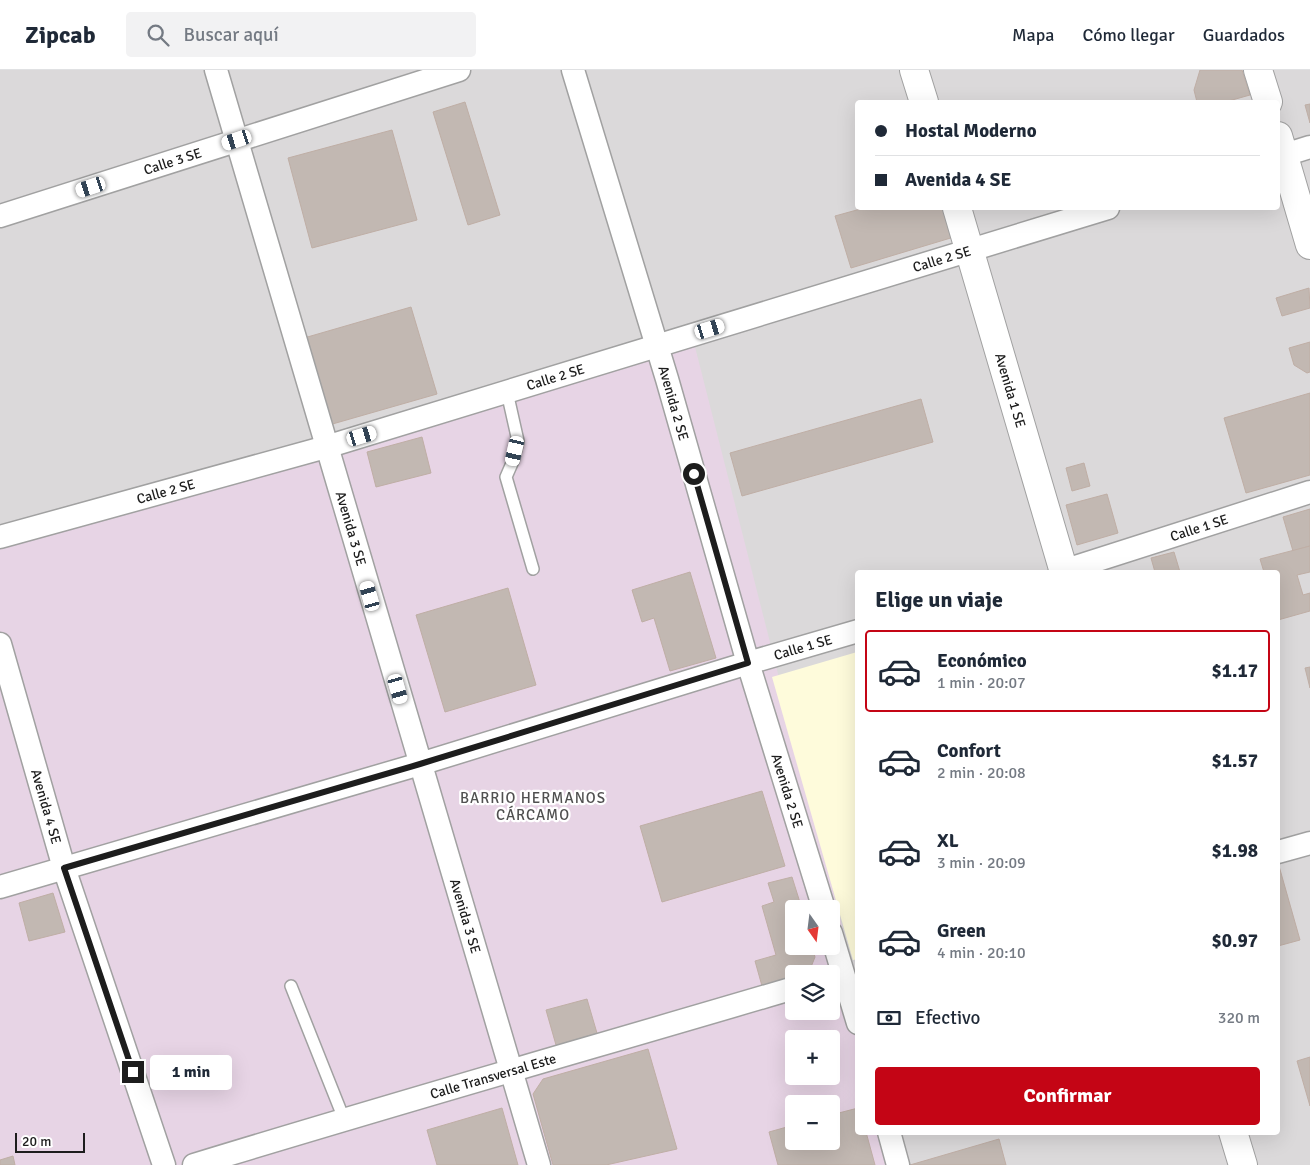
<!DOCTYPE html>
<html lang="es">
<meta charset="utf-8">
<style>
:root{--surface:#fff;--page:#f2f2f3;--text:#1f2937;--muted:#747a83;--line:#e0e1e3;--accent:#c40515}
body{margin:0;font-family:Signika,sans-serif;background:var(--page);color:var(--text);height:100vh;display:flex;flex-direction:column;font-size:19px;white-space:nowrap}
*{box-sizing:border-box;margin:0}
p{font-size:16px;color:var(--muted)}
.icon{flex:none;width:28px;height:28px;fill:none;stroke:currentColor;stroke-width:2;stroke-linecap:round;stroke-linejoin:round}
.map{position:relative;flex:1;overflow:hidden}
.side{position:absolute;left:855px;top:500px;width:425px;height:565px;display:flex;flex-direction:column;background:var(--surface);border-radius:5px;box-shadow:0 5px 20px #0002}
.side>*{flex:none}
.top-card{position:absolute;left:855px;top:30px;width:425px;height:110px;border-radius:5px;box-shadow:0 5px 20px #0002;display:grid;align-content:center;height:110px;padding:0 20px;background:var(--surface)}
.needle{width:32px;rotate:166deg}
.tools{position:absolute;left:785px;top:830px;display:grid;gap:10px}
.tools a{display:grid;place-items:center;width:55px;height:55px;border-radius:5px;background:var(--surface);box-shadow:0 5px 20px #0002;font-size:25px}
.scale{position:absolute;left:15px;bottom:12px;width:70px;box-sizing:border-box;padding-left:5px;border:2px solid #1d1d1d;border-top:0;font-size:14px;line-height:18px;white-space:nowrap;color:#1d1d1d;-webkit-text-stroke:4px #fff;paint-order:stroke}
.end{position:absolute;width:22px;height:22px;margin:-11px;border:6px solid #1d1d1d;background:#fff;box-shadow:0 0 0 2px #fff}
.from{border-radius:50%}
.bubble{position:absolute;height:35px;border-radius:5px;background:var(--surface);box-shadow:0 5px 20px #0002;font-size:16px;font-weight:700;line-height:35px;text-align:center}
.car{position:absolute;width:15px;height:30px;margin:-15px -8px;border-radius:6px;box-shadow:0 0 4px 1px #0007;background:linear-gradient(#fff 24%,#345 0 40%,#fff 0 76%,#345 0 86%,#fff 0)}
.top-card b{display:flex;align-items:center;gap:18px;height:48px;font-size:19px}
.top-card b+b{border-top:1px solid var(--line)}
.top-card i{width:12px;height:12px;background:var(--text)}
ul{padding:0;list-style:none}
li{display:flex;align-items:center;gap:15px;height:82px;margin:0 10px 8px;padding:0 10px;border:2px solid transparent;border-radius:5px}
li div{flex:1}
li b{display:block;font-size:19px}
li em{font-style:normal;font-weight:700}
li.selected{border-color:var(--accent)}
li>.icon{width:45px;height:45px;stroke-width:1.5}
h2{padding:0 20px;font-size:22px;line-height:60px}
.pay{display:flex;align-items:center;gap:12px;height:55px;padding:0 20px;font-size:19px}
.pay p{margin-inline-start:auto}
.cta{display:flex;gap:10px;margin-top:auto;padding:10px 20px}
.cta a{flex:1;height:58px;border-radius:5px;background:var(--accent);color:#fff;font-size:20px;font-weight:700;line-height:58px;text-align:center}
header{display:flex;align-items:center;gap:30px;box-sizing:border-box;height:70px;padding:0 25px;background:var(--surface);border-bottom:1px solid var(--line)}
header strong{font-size:24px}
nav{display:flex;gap:28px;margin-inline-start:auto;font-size:18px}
.search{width:350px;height:45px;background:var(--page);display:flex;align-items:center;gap:12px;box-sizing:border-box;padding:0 18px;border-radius:5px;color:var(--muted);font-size:19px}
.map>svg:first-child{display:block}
.residential{fill:#dbd9da;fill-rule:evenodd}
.industrial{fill:#e7d4e5;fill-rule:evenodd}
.education{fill:#fefbdb}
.building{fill:#c2b8b2;stroke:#bfaea5}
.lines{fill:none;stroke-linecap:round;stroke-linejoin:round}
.service-casing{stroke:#a1a1a1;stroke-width:14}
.minor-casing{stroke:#a1a1a1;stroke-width:25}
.tertiary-casing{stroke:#a1a1a1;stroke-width:30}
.service{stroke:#fff;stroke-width:11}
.minor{stroke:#fff;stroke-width:22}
.tertiary{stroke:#fff;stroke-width:28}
.route{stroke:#1d1d1d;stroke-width:6}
.labels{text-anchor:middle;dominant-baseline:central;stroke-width:4.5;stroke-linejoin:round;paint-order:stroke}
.street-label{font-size:14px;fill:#1d1d1d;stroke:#fff}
.neighbourhood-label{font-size:15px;letter-spacing:1px;fill:#505050;stroke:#fff}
</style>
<header>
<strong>Zipcab</strong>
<div class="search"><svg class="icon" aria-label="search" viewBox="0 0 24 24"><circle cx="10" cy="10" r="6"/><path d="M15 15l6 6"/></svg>Buscar aquí</div>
<nav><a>Mapa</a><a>Cómo llegar</a><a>Guardados</a></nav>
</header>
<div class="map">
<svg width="1310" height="1095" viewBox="0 0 1310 1095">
<rect width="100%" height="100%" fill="#eee9e2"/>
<path class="residential" d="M0 0H1310V1095H0ZM858 32H1278V138H858ZM858 502H1278V1062H858ZM794 839H831V876H794ZM794 904H831V941H794ZM794 969H831V1006H794ZM794 1034H831V1071H794Z"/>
<path class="industrial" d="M692 265 857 915 858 1062 895 1063 903 1095H0V469ZM794 839H831V876H794ZM794 904H831V941H794ZM794 969H831V1006H794ZM794 1034H831V1071H794Z"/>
<polygon class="education" points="857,582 858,889 853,890 772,607"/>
<g class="building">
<polygon points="1200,0 1242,0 1250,25 1225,32 1197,32 1194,20"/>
<polygon points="465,32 500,145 468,155 433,42"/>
<polygon points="1310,34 1310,53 1305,35"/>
<polygon points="392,60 417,150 312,178 288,88"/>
<polygon points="864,138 946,138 954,167 851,198 835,146"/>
<polygon points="1309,218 1310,238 1282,246 1276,228"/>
<polygon points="411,237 437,324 329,355 304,268"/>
<polygon points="1310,272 1310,302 1307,303 1294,295 1289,278"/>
<polygon points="1310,323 1310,405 1246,423 1224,348"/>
<polygon points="921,329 933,372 742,426 730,383"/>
<polygon points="422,367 431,403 376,417 367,382"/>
<polygon points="1084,393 1090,416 1072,421 1066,398"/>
<polygon points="1107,424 1118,463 1077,475 1066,435"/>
<polygon points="1310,439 1310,476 1293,481 1283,447"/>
<polygon points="1310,476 1310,502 1297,505 1303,525 1310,523 1310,541 1278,550 1278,502 1264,502 1260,489"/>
<polygon points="1174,482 1180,502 1155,502 1151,488"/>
<polygon points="690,502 716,588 670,601 654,548 642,552 632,520"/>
<polygon points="508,518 536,615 445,642 416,545"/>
<polygon points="1310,597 1310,618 1305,598"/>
<polygon points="762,721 785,796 662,832 640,756"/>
<polygon points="1279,796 1300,870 1278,876 1278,797"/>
<polygon points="792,807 802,839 794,839 794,876 812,876 815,887 809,902 794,904 794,906 762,916 755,891 776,885 762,836 774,832 768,813"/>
<polygon points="53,823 65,862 29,871 19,833"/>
<polygon points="587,929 599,970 558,982 546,940"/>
<polygon points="648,979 677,1079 606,1095 553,1095 533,1024 543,1009"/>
<polygon points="1310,987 1310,1036 1297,991"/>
<polygon points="502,1038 518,1095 437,1095 427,1060"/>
<polygon points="858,1038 858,1062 866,1062 875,1095 778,1095 769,1062 794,1055 794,1071 831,1071 831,1045"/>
<polygon points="999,1069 1006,1095 910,1095"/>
<polygon points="13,1086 15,1095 0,1095 0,1090"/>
</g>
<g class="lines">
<defs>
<g id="service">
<polyline points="507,322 518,371 513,391 506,407 533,499"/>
<polyline points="291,916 344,1049"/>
</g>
<g id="minor">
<path id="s1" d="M216 0 539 1095"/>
<path id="s2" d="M573 0 667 309 748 593 824 839"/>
<polyline points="1278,87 1310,77"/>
<path id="s3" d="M0 146 459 0"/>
<path id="s4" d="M0 467 326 377 1108 138"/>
<path id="s5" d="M1060 502 1310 422"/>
<path id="s6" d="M0 574 64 798 164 1095"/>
<polyline points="1278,782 1310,773"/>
<path id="s7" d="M0 817 420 694 748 593 858 561"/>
<polyline points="831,863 858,953"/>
<polyline points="889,1062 898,1095"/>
<path id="s8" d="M194 1095C393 1034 594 977 794 918"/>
</g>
<g id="tertiary">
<polyline points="914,0 924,32"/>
<polyline points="1258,0 1268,32"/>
<polyline points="1278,66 1310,175"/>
<path id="s9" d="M957 138 1064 502"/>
<polyline points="1233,1062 1243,1095"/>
</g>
</defs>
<use href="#service" class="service-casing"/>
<use href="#minor" class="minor-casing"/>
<use href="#tertiary" class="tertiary-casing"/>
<use href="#service" class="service"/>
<use href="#minor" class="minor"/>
<use href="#tertiary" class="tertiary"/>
</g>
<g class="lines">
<polyline class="route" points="133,1002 64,798 420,694 748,593 694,404"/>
</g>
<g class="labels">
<g class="street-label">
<text stroke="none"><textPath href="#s3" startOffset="181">Calle 3 SE</textPath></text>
<text stroke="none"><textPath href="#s4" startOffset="982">Calle 2 SE</textPath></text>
<text stroke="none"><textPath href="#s4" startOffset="578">Calle 2 SE</textPath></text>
<text stroke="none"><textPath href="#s9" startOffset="190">Avenida 1 SE</textPath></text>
<text stroke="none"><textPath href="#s2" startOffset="348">Avenida 2 SE</textPath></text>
<text stroke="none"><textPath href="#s4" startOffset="172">Calle 2 SE</textPath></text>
<text stroke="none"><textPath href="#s1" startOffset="478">Avenida 3 SE</textPath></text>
<text stroke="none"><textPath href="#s5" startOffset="146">Calle 1 SE</textPath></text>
<text stroke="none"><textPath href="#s7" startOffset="838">Calle 1 SE</textPath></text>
<text stroke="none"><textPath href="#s2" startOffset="752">Avenida 2 SE</textPath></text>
<text stroke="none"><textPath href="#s6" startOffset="169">Avenida 4 SE</textPath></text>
<text stroke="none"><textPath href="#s1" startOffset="882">Avenida 3 SE</textPath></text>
<text stroke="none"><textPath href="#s8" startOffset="312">Calle Transversal Este</textPath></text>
</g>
<g class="neighbourhood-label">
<text x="533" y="728">BARRIO HERMANOS<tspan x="533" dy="17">CÁRCAMO</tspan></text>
</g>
</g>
</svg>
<div class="tools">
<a><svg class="needle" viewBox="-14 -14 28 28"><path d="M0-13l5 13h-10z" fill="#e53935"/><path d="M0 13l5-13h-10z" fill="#747a83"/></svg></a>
<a><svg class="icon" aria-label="layers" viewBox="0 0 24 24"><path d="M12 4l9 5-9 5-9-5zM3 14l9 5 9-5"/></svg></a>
<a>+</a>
<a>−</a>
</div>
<div class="scale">20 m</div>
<i class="end from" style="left:694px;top:404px"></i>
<i class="end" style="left:133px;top:1002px"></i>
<div class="bubble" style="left:150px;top:985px;width:82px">1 min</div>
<i class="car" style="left:237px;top:70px;rotate:252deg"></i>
<i class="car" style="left:91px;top:117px;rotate:252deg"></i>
<i class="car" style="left:710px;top:259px;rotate:73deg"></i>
<i class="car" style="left:362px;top:366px;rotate:73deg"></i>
<i class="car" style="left:515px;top:381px;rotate:193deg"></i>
<i class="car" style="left:370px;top:526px;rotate:344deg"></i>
<i class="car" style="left:398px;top:619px;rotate:164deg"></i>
<div class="top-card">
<b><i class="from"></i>Hostal Moderno</b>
<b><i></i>Avenida 4 SE</b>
</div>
<section class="side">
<h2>Elige un viaje</h2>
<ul>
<li class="selected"><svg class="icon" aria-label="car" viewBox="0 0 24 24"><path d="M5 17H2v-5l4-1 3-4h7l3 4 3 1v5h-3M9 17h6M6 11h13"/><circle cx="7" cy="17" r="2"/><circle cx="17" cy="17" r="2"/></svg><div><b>Económico</b><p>1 min · 20:07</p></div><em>$1.17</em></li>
<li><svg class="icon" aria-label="car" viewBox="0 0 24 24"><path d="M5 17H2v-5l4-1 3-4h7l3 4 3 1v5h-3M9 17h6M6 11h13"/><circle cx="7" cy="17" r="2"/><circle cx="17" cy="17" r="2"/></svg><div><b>Confort</b><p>2 min · 20:08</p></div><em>$1.57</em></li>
<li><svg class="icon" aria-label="car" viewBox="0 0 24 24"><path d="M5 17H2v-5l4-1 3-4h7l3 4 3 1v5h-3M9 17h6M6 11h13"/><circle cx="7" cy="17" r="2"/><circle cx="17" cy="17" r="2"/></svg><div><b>XL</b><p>3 min · 20:09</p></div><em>$1.98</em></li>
<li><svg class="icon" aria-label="car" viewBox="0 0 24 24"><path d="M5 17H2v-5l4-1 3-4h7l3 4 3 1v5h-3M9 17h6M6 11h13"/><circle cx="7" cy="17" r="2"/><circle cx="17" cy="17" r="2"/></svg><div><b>Green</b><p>4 min · 20:10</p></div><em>$0.97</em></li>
</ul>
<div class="pay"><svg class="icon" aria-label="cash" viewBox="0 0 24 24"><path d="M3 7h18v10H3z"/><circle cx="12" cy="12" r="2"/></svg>Efectivo<p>320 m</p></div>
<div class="cta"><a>Confirmar</a></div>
</section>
</div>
